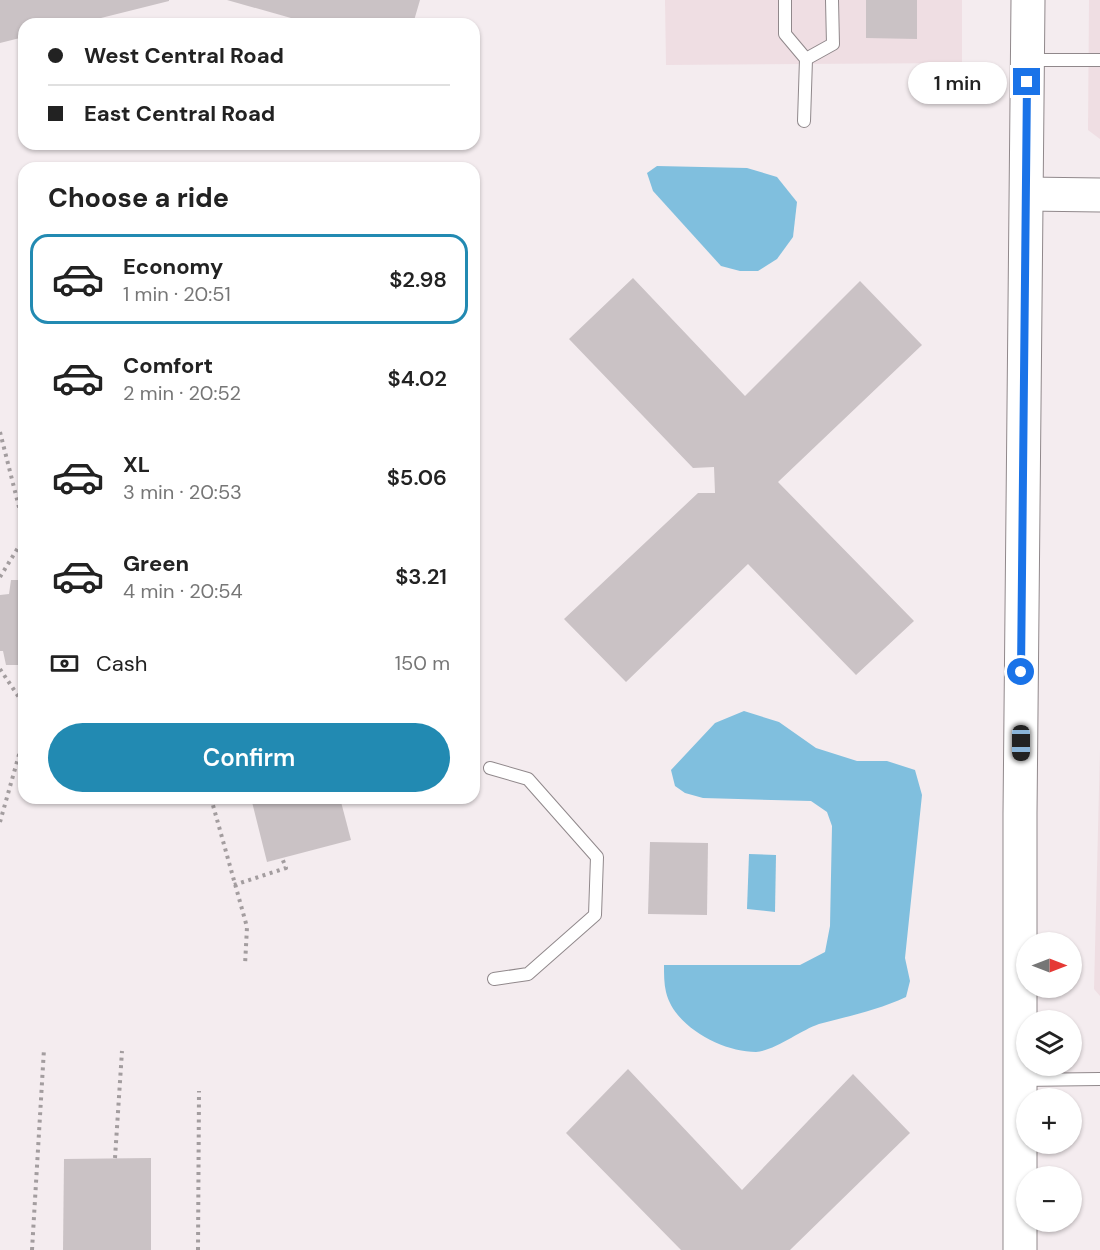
<!DOCTYPE html>
<meta charset="utf-8">
<style>
:root{--surface:#fff;--page:#f6f6f6;--text:#222;--muted:#767676;--line:#e0e0e0;--accent:#228ab2}
body{margin:0;font-family:"DM Sans",sans-serif;background:var(--page);color:var(--text);height:100vh;display:flex;flex-direction:column;font-size:22px;white-space:nowrap}
*{box-sizing:border-box;margin:0}
p{font-size:20px;color:var(--muted)}
.icon{flex:none;width:33px;height:33px;fill:none;stroke:currentColor;stroke-width:2;stroke-linecap:round;stroke-linejoin:round}
.map{position:relative;flex:1;overflow:hidden}
.panel{position:absolute;left:18px;top:162px;width:462px;height:642px;display:flex;flex-direction:column;background:var(--surface);border-radius:18px;box-shadow:0 2px 4px #0004}
.panel>*{flex:none}
.banner{position:absolute;left:18px;top:18px;width:462px;height:132px;border-radius:18px;box-shadow:0 2px 4px #0004;display:grid;align-content:center;height:132px;padding:0 30px;background:var(--surface)}
.needle{width:39px;rotate:90deg}
.buttons{position:absolute;left:1016px;top:932px;display:grid;gap:12px}
.buttons a{display:grid;place-items:center;width:66px;height:66px;border-radius:50%;background:var(--surface);box-shadow:0 2px 4px #0004;font-size:30px}
.end{position:absolute;width:27px;height:27px;margin:-14px;border:8px solid #1a73e8;background:#fff;box-shadow:0 0 0 3px #fff}
.from{border-radius:50%}
.bubble{position:absolute;height:42px;border-radius:21px;background:var(--surface);box-shadow:0 2px 4px #0004;font-size:20px;font-weight:600;line-height:42px;text-align:center}
.car{position:absolute;width:18px;height:36px;margin:-18px -9px;border-radius:8px;box-shadow:0 0 4px 2px #0007;background:linear-gradient(#222 24%,#8ab4d8 0 40%,#222 0 76%,#8ab4d8 0 86%,#222 0)}
.banner b{display:flex;align-items:center;gap:21px;height:57px;font-size:22px}
.banner b+b{border-top:2px solid var(--line)}
.banner i{width:15px;height:15px;background:var(--text)}
ul{padding:0;list-style:none}
li{display:flex;align-items:center;gap:18px;height:90px;margin:0 12px 9px;padding:0 18px;border:3px solid transparent;border-radius:18px}
li div{flex:1}
li b{display:block;font-size:22px}
li em{font-style:normal;font-weight:600}
li.on{border-color:var(--accent)}
li>.icon{width:54px;height:54px;stroke-width:1.5}
h2{padding:0 30px;font-size:27px;line-height:72px}
.pay{display:flex;align-items:center;gap:15px;height:66px;padding:0 30px;font-size:22px}
.pay p{margin-inline-start:auto}
.action{display:flex;gap:12px;margin-top:auto;padding:12px 30px}
.action a{flex:1;height:69px;border-radius:36px;background:var(--accent);color:#fff;font-size:24px;font-weight:600;line-height:69px;text-align:center}
.map>svg:first-child{display:block}
.built{fill:#efdee3}
.water{fill:#80bfde}
.building{fill:#cac2c5}
.lines{fill:none;stroke-linecap:round;stroke-linejoin:round}
.lane-casing{stroke:#90888b;stroke-width:14}
.secondary-casing{stroke:#90888b;stroke-width:35}
.path{stroke:#a39d9f;stroke-width:4;stroke-dasharray:3 4.5;stroke-linecap:butt}
.lane{stroke:#fff;stroke-width:12}
.secondary{stroke:#fff;stroke-width:33}
.route{stroke:#1a73e8;stroke-width:8}
</style>
<div class="map">
<svg width="1100" height="1250" viewBox="0 0 1100 1250">
<rect width="100%" height="100%" fill="#f4ecef"/>
<g class="built">
<polygon points="665,0 962,0 962,63 666,65"/>
<polygon points="1089,0 1100,0 1100,139 1088,130"/>
<polygon points="1100,749 1100,996 1094,989"/>
</g>
<g class="water">
<polygon points="657,166 747,168 777,177 797,202 793,237 777,259 758,271 740,271 721,266 653,191 647,173"/>
<path d="M744 711 779 722 816 748 857 761H887L915 770 922 795 905 958 910 981 906 997C878 1010 849 1016 819 1024 801 1030 774 1051 756 1052 723 1052 674 1027 666 992 664 984 664 974 664 965H800L825 952 830 926 832 826 827 812 811 801 703 798 685 793 675 786 671 770 715 723Z"/>
<polygon points="749,854 776,855 775,912 747,909"/>
</g>
<g class="building">
<polygon points="0,0 169,0 169,1 77,24 24,24 24,37 0,43"/>
<polygon points="227,0 420,0 413,24 312,24"/>
<polygon points="866,0 917,0 917,39 866,38"/>
<polygon points="633,278 745,396 860,281 922,345 778,482 914,621 856,675 748,564 626,682 564,619 698,493 715,493 714,467 693,468 569,339"/>
<polygon points="11,580 24,580 24,665 6,665 3,651 0,651 0,595 9,594"/>
<polygon points="251,798 340,798 351,840 267,862"/>
<polygon points="650,842 708,843 707,915 648,914"/>
<polygon points="628,1069 742,1190 853,1074 910,1133 790,1250 681,1250 566,1133"/>
<polygon points="151,1158 151,1250 63,1250 64,1159"/>
</g>
<g class="lines">
<defs>
<g id="lane">
<polyline points="785,0 785,34 806,59 804,121"/>
<polyline points="806,59 833,44 832,0"/>
<polyline points="1029,60 1100,60"/>
<polyline points="490,768 528,779 597,857 595,915 528,974 494,979"/>
<polyline points="1020,1080 1100,1079"/>
</g>
<g id="secondary">
<polyline points="1027,194 1100,195"/>
<polyline points="1020,1250 1020,814 1028,0"/>
</g>
</defs>
<use href="#lane" class="lane-casing"/>
<use href="#secondary" class="secondary-casing"/>
<g class="path">
<polyline points="0,432 24,527"/>
<polyline points="0,577 24,538"/>
<polyline points="0,669 24,705"/>
<polyline points="211,798 247,927 245,965"/>
<polyline points="0,822 24,737"/>
<polyline points="234,885 286,868 282,858"/>
<polyline points="115,1158 122,1051"/>
<polyline points="32,1250 44,1049"/>
<polyline points="198,1250 199,1091"/>
</g>
<use href="#lane" class="lane"/>
<use href="#secondary" class="secondary"/>
</g>
<g class="lines">
<polyline class="route" points="1021,672 1027,82"/>
</g>
</svg>
<div class="buttons">
<a><svg class="needle" viewBox="-14 -14 28 28"><path d="M0-13l5 13h-10z" fill="#e53935"/><path d="M0 13l5-13h-10z" fill="#767676"/></svg></a>
<a><svg class="icon" aria-label="layers" viewBox="0 0 24 24"><path d="M12 4l9 5-9 5-9-5zM3 14l9 5 9-5"/></svg></a>
<a>+</a>
<a>−</a>
</div>
<i class="end from" style="left:1021px;top:672px"></i>
<i class="end" style="left:1027px;top:82px"></i>
<div class="bubble" style="left:908px;top:62px;width:99px">1 min</div>
<i class="car" style="left:1021px;top:743px;rotate:180deg"></i>
<div class="banner">
<b><i class="from"></i>West Central Road</b>
<b><i></i>East Central Road</b>
</div>
<section class="panel">
<h2>Choose a ride</h2>
<ul>
<li class="on"><svg class="icon" aria-label="car" viewBox="0 0 24 24"><path d="M5 17H2v-5l4-1 3-4h7l3 4 3 1v5h-3M9 17h6M6 11h13"/><circle cx="7" cy="17" r="2"/><circle cx="17" cy="17" r="2"/></svg><div><b>Economy</b><p>1 min · 20:51</p></div><em>$2.98</em></li>
<li><svg class="icon" aria-label="car" viewBox="0 0 24 24"><path d="M5 17H2v-5l4-1 3-4h7l3 4 3 1v5h-3M9 17h6M6 11h13"/><circle cx="7" cy="17" r="2"/><circle cx="17" cy="17" r="2"/></svg><div><b>Comfort</b><p>2 min · 20:52</p></div><em>$4.02</em></li>
<li><svg class="icon" aria-label="car" viewBox="0 0 24 24"><path d="M5 17H2v-5l4-1 3-4h7l3 4 3 1v5h-3M9 17h6M6 11h13"/><circle cx="7" cy="17" r="2"/><circle cx="17" cy="17" r="2"/></svg><div><b>XL</b><p>3 min · 20:53</p></div><em>$5.06</em></li>
<li><svg class="icon" aria-label="car" viewBox="0 0 24 24"><path d="M5 17H2v-5l4-1 3-4h7l3 4 3 1v5h-3M9 17h6M6 11h13"/><circle cx="7" cy="17" r="2"/><circle cx="17" cy="17" r="2"/></svg><div><b>Green</b><p>4 min · 20:54</p></div><em>$3.21</em></li>
</ul>
<div class="pay"><svg class="icon" aria-label="cash" viewBox="0 0 24 24"><path d="M3 7h18v10H3z"/><circle cx="12" cy="12" r="2"/></svg>Cash<p>150 m</p></div>
<div class="action"><a>Confirm</a></div>
</section>
</div>
